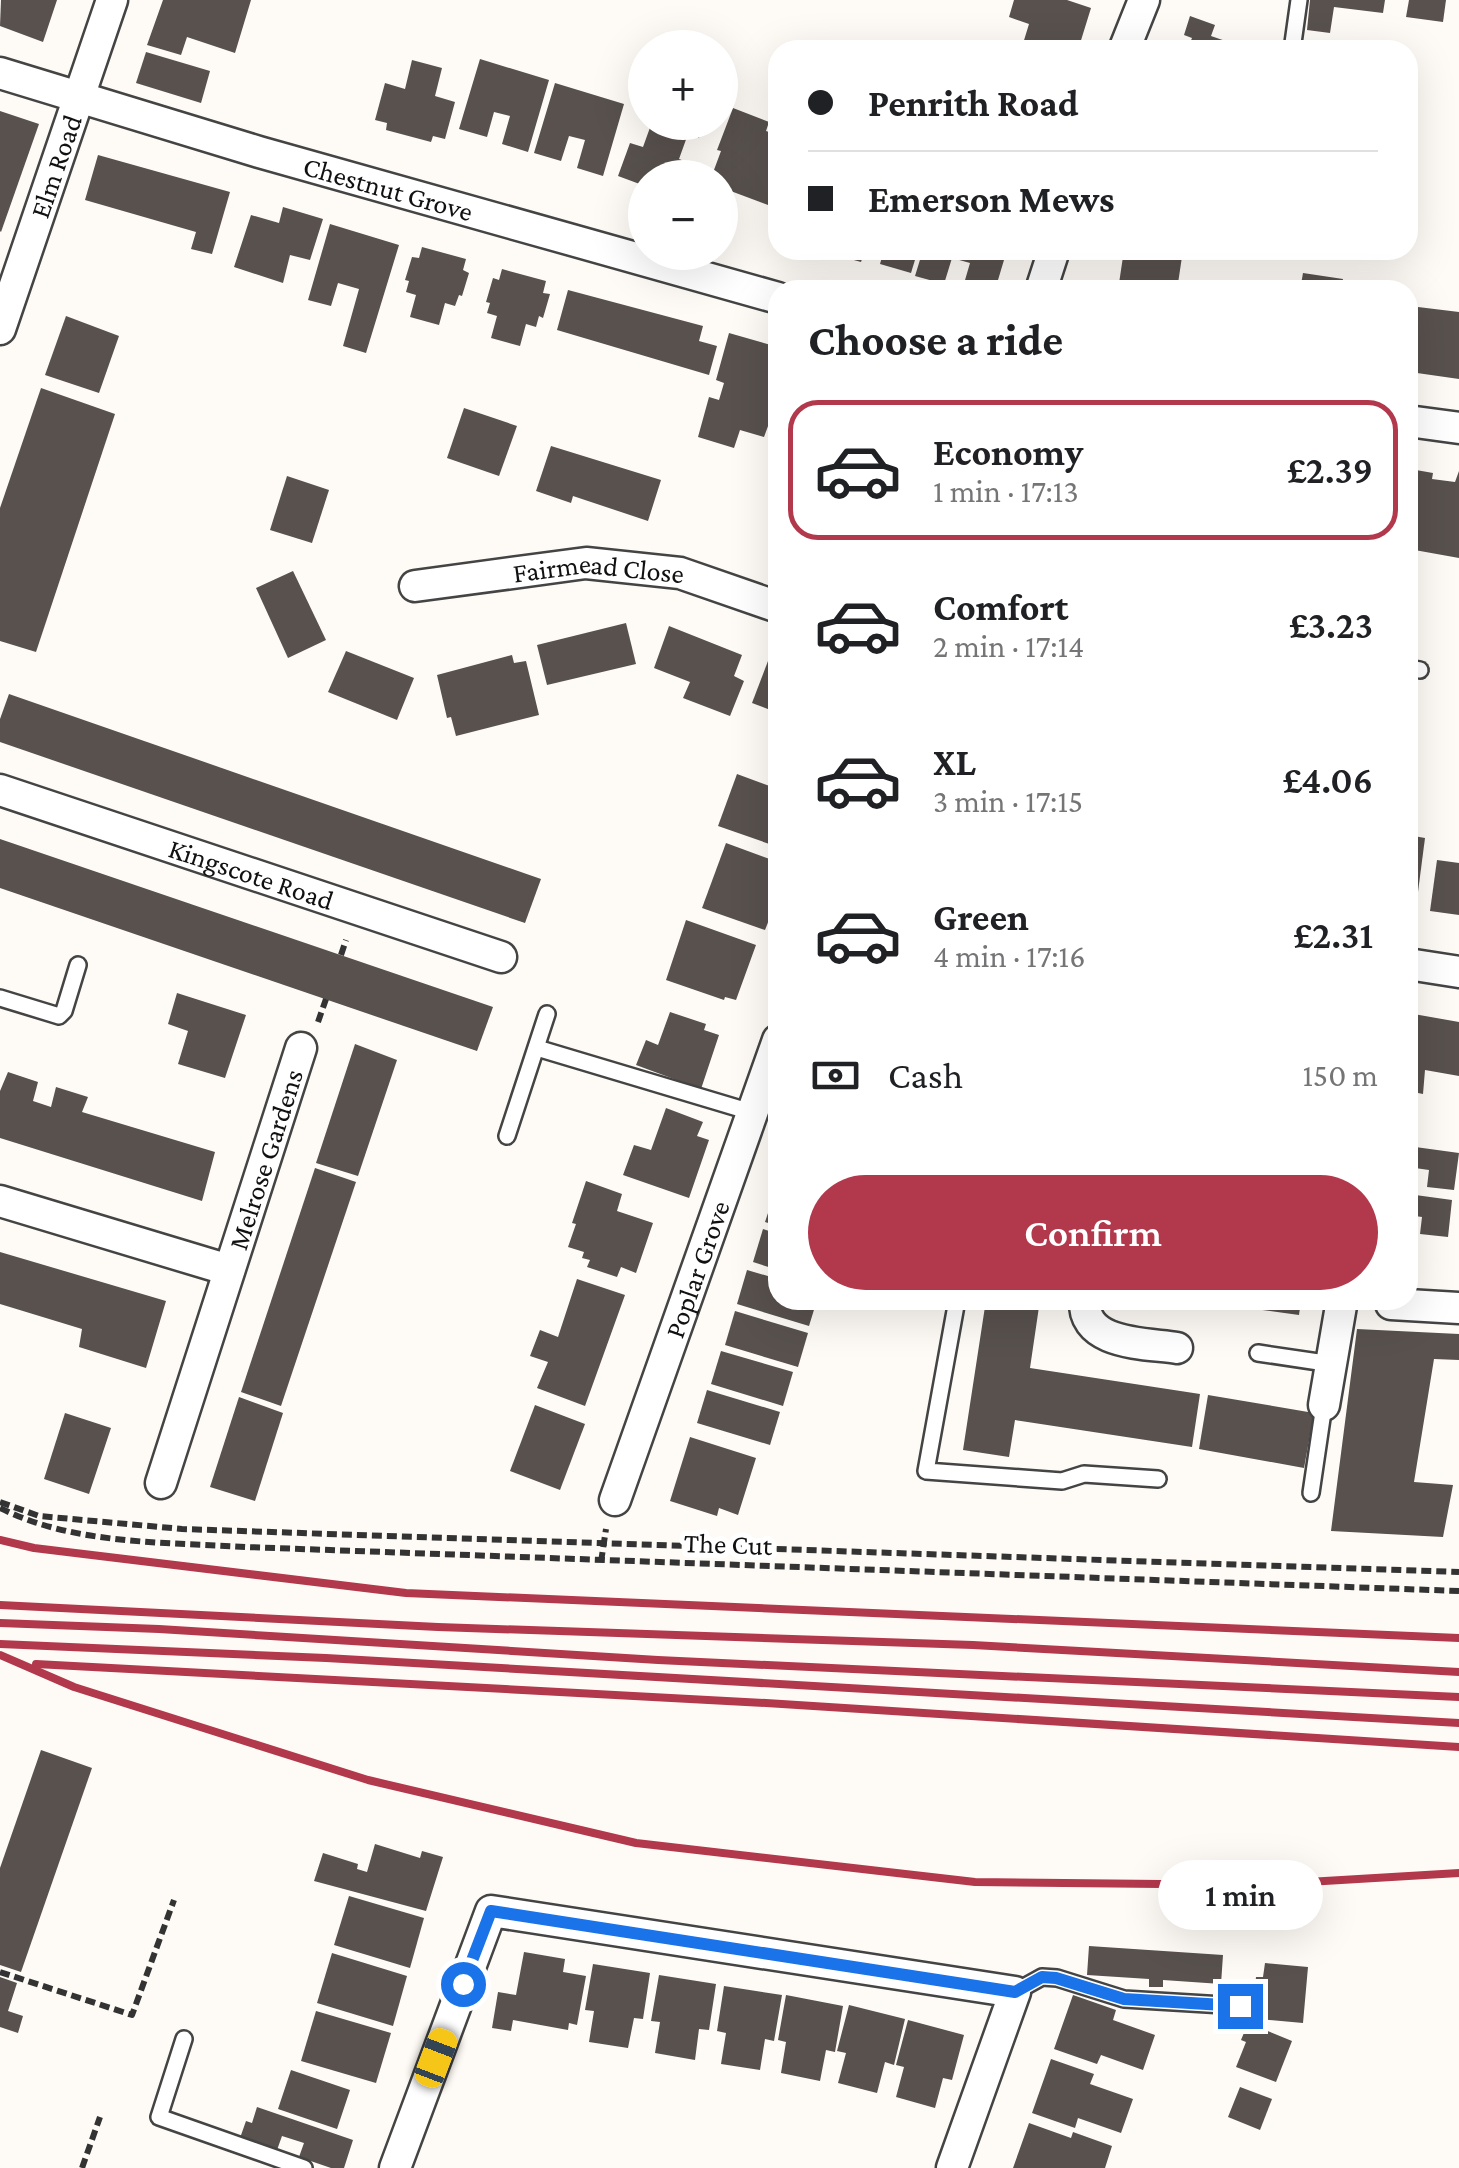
<!DOCTYPE html>
<meta charset="utf-8">
<style>
:root{--surface:#fff;--page:#f2f2f2;--text:#202124;--muted:#757577;--line:#e0e0e0;--accent:#b2384c}
body{margin:0;font-family:"Crimson Pro",serif;background:var(--page);color:var(--text);height:100vh;display:flex;flex-direction:column;font-size:38px;white-space:nowrap}
*{box-sizing:border-box;margin:0}
p{font-size:32px;color:var(--muted)}
.icon{flex:none;width:55px;height:55px;fill:none;stroke:currentColor;stroke-width:2;stroke-linecap:round;stroke-linejoin:round}
.map{position:relative;flex:1;overflow:hidden}
.side{position:absolute;left:768px;top:280px;width:650px;height:1030px;display:flex;flex-direction:column;background:var(--surface);border-radius:30px;box-shadow:0 10px 40px #0002}
.side>*{flex:none}
.guide{position:absolute;left:768px;top:40px;width:650px;height:220px;border-radius:30px;box-shadow:0 10px 40px #0002;display:grid;align-content:center;height:220px;padding:0 40px;background:var(--surface)}
.controls{position:absolute;left:628px;top:30px;display:grid;gap:20px}
.controls a{display:grid;place-items:center;width:110px;height:110px;border-radius:50%;background:var(--surface);box-shadow:0 10px 40px #0002;font-size:50px}
.end{position:absolute;width:45px;height:45px;margin:-22px;border:12px solid #1a73e8;background:#fff;box-shadow:0 0 0 5px #fff}
.from{border-radius:50%}
.bubble{position:absolute;height:70px;border-radius:35px;background:var(--surface);box-shadow:0 10px 40px #0002;font-size:32px;font-weight:600;line-height:70px;text-align:center}
.car{position:absolute;width:30px;height:60px;margin:-30px -15px;border-radius:12px;box-shadow:0 0 8px 2px #0007;background:linear-gradient(#f5c518 24%,#345 0 40%,#f5c518 0 76%,#345 0 86%,#f5c518 0)}
.guide b{display:flex;align-items:center;gap:35px;height:95px;font-size:38px}
.guide b+b{border-top:2px solid var(--line)}
.guide i{width:25px;height:25px;background:var(--text)}
ul{padding:0;list-style:none}
li{display:flex;align-items:center;gap:30px;height:140px;margin:0 20px 15px;padding:0 20px;border:5px solid transparent;border-radius:30px}
li div{flex:1}
li b{display:block;font-size:38px}
li em{font-style:normal;font-weight:600}
li.current{border-color:var(--accent)}
li>.icon{width:90px;height:90px;stroke-width:1.5}
h2{padding:0 40px;font-size:45px;line-height:120px}
.pay{display:flex;align-items:center;gap:25px;height:110px;padding:0 40px;font-size:38px}
.pay p{margin-inline-start:auto}
.button{display:flex;gap:20px;margin-top:auto;padding:20px 40px}
.button a{flex:1;height:115px;border-radius:60px;background:var(--accent);color:#fff;font-size:40px;font-weight:600;line-height:115px;text-align:center}
.map>svg:first-child{display:block}
.building{fill:#58514e}
.lines{fill:none;stroke-linecap:round;stroke-linejoin:round}
.lane-casing{stroke:#444;stroke-width:20}
.street-casing{stroke:#444;stroke-width:35}
.path{stroke:#333;stroke-width:6;stroke-dasharray:10 5;stroke-linecap:butt}
.lane{stroke:#fff;stroke-width:15}
.street{stroke:#fff;stroke-width:30}
.rail{stroke:#b2384c;stroke-width:8}
.route{stroke:#1a73e8;stroke-width:12}
.labels{text-anchor:middle;dominant-baseline:central;stroke-width:10;stroke-linejoin:round;paint-order:stroke}
.street-label{font-size:28px;fill:#111;stroke:#fff}
</style>
<div class="map">
<svg width="1459" height="2168" viewBox="0 0 1459 2168">
<rect width="100%" height="100%" fill="#fefbf6"/>
<g class="building">
<polygon points="1,0 57,0 43,42 0,26"/>
<polygon points="163,0 251,0 235,53 187,37 181,55 147,45"/>
<polygon points="1014,0 1067,0 1091,8 1078,50 1021,50 1029,24 1009,17"/>
<polygon points="1310,0 1385,0 1383,13 1334,7 1330,33 1307,30"/>
<polygon points="1409,0 1446,0 1443,22 1406,17"/>
<polygon points="1190,16 1215,25 1211,36 1243,47 1242,50 1187,50 1192,38 1184,35"/>
<polygon points="146,52 210,71 201,103 136,83"/>
<polygon points="480,59 549,80 528,152 502,144 510,116 494,112 487,137 459,129"/>
<polygon points="412,60 442,68 435,96 455,102 445,139 433,136 431,142 386,130 387,123 375,120 385,83 405,89"/>
<polygon points="555,83 624,104 603,176 577,168 585,140 569,136 561,161 534,153"/>
<polygon points="733,108 769,122 766,131 778,135 776,208 720,187 720,178 711,178 721,151 717,150"/>
<polygon points="0,111 39,124 1,232 0,231"/>
<polygon points="652,122 704,122 699,138 688,134 679,159 687,162 682,178 645,178 645,186 618,176 630,143 643,147"/>
<polygon points="98,155 230,192 212,254 191,249 196,232 85,200"/>
<polygon points="283,207 323,219 310,260 290,255 283,283 234,267 251,215 279,223"/>
<polygon points="330,224 399,245 366,353 343,346 359,289 338,283 331,306 308,300"/>
<polygon points="422,247 466,259 463,270 469,273 462,296 459,295 455,306 445,303 439,325 410,317 416,295 406,292 409,281 405,280 412,257 419,258"/>
<polygon points="833,250 865,250 861,262 832,254"/>
<polygon points="884,250 918,250 911,273 880,264"/>
<polygon points="923,250 1007,250 995,290 963,287 970,263 952,258 944,284 915,276"/>
<polygon points="1124,250 1183,250 1177,290 1118,290"/>
<polygon points="502,269 546,281 543,293 550,294 543,318 539,316 536,327 526,324 520,346 491,338 497,316 487,313 490,303 486,302 493,278 499,280"/>
<polygon points="1303,273 1343,279 1341,290 1300,290"/>
<polygon points="568,290 703,326 699,341 717,346 709,375 557,330"/>
<polygon points="1418,307 1459,312 1459,379 1410,372"/>
<polygon points="66,316 119,336 99,393 45,375"/>
<polygon points="729,333 778,347 778,399 764,437 740,430 734,448 698,437 709,397 719,400 724,383 716,380"/>
<polygon points="41,388 115,414 36,652 0,641 0,508"/>
<polygon points="464,408 517,426 499,476 447,458"/>
<polygon points="551,446 661,480 648,521 573,496 571,503 536,491"/>
<polygon points="1416,470 1433,473 1432,479 1455,482 1459,471 1459,558 1409,549 1414,525 1408,521"/>
<polygon points="287,476 329,490 312,543 270,530"/>
<polygon points="293,571 326,640 288,658 256,588"/>
<polygon points="626,623 636,664 547,685 537,645"/>
<polygon points="669,626 742,655 734,676 744,681 730,716 683,698 690,682 654,668"/>
<polygon points="346,651 414,678 397,720 328,692"/>
<polygon points="512,655 514,663 526,661 539,715 456,736 451,717 447,718 437,675"/>
<polygon points="768,661 778,665 778,713 752,703"/>
<polygon points="9,694 541,879 525,923 0,742 0,719"/>
<polygon points="737,774 778,789 778,847 718,826"/>
<polygon points="1408,835 1425,838 1415,915 1408,914"/>
<polygon points="0,839 493,1007 477,1051 0,888"/>
<polygon points="726,843 778,862 778,897 765,930 702,908"/>
<polygon points="1437,860 1459,863 1459,915 1430,911"/>
<polygon points="686,920 756,945 736,1000 725,997 724,1000 666,980"/>
<polygon points="177,993 246,1015 225,1078 178,1064 188,1031 168,1024"/>
<polygon points="670,1012 706,1024 704,1030 719,1035 701,1089 636,1065 646,1040 658,1045"/>
<polygon points="1408,1013 1459,1022 1459,1076 1425,1070 1423,1094 1408,1091"/>
<polygon points="355,1044 397,1060 358,1176 316,1163"/>
<polygon points="8,1072 38,1082 33,1101 51,1107 56,1087 88,1097 82,1112 215,1152 202,1201 0,1138 0,1091"/>
<polygon points="666,1108 703,1122 697,1136 709,1140 689,1198 623,1175 634,1145 651,1150"/>
<polygon points="1408,1146 1459,1153 1454,1190 1427,1187 1429,1170 1408,1167"/>
<polygon points="315,1168 356,1182 281,1406 241,1392"/>
<polygon points="586,1181 622,1194 617,1211 653,1223 636,1273 621,1267 617,1277 587,1267 590,1260 582,1258 584,1252 568,1247 576,1224 572,1223"/>
<polygon points="778,1183 778,1226 765,1222"/>
<polygon points="1408,1194 1452,1200 1448,1237 1420,1234 1422,1217 1408,1215"/>
<polygon points="763,1229 778,1234 778,1270 753,1262"/>
<polygon points="0,1252 166,1301 146,1368 79,1347 82,1329 0,1304"/>
<polygon points="747,1270 778,1279 778,1300 817,1300 809,1326 737,1304"/>
<polygon points="577,1279 625,1295 585,1406 537,1388 548,1362 530,1356 540,1330 558,1337"/>
<polygon points="986,1300 1040,1300 1030,1368 1200,1394 1192,1447 1015,1420 1009,1457 963,1450"/>
<polygon points="1248,1300 1301,1300 1299,1315 1247,1308"/>
<polygon points="735,1311 808,1333 798,1367 725,1345"/>
<polygon points="1357,1329 1459,1334 1459,1360 1434,1359 1414,1482 1453,1485 1443,1537 1331,1531"/>
<polygon points="721,1351 793,1372 783,1406 711,1384"/>
<polygon points="707,1390 780,1412 770,1445 697,1423"/>
<polygon points="1208,1395 1314,1413 1304,1468 1199,1449"/>
<polygon points="239,1397 283,1413 255,1501 210,1487"/>
<polygon points="535,1405 585,1424 560,1490 510,1471"/>
<polygon points="65,1413 111,1428 89,1494 44,1479"/>
<polygon points="690,1437 756,1458 738,1515 719,1508 717,1516 670,1501"/>
<polygon points="41,1750 92,1768 21,1972 0,1965 0,1868"/>
<polygon points="375,1844 420,1858 422,1851 443,1857 426,1911 314,1881 323,1853 358,1864 357,1869 367,1872"/>
<polygon points="349,1896 424,1918 410,1968 334,1945"/>
<polygon points="1089,1946 1223,1955 1221,1984 1163,1980 1163,1987 1149,1987 1149,1979 1087,1975"/>
<polygon points="524,1952 565,1959 563,1972 586,1976 577,2025 569,2023 568,2030 513,2020 511,2031 492,2028 498,1992 516,1995"/>
<polygon points="332,1953 407,1976 393,2026 317,2003"/>
<polygon points="1265,1963 1308,1967 1303,2023 1259,2019 1260,2004 1253,2004 1256,1977 1263,1977"/>
<polygon points="593,1964 650,1973 643,2019 634,2018 628,2048 589,2042 594,2011 585,2010"/>
<polygon points="659,1975 716,1984 709,2030 699,2029 695,2060 655,2053 660,2022 651,2021"/>
<polygon points="0,1977 17,1983 8,2011 23,2016 18,2033 0,2027"/>
<polygon points="724,1986 782,1995 774,2041 765,2039 760,2070 721,2064 726,2033 717,2031"/>
<polygon points="786,1995 843,2006 835,2052 826,2050 820,2081 781,2073 786,2042 778,2040"/>
<polygon points="1073,1995 1116,2010 1113,2020 1155,2035 1143,2070 1101,2055 1097,2064 1054,2049"/>
<polygon points="849,2005 905,2019 894,2065 885,2062 877,2093 838,2083 846,2053 837,2051"/>
<polygon points="316,2011 391,2033 376,2083 301,2061"/>
<polygon points="908,2020 964,2035 952,2080 943,2078 935,2108 896,2097 904,2067 896,2065"/>
<polygon points="1253,2025 1292,2041 1276,2082 1236,2067 1246,2042 1241,2040 1246,2028 1251,2030"/>
<polygon points="1051,2059 1094,2074 1090,2084 1133,2099 1121,2133 1078,2118 1075,2128 1032,2113"/>
<polygon points="291,2070 350,2090 337,2129 278,2109"/>
<polygon points="1240,2087 1272,2099 1260,2130 1228,2117"/>
<polygon points="257,2107 353,2140 344,2168 331,2168 299,2157 304,2143 282,2136 277,2150 240,2138 246,2121 252,2123"/>
<polygon points="1029,2123 1071,2138 1073,2132 1112,2146 1105,2168 1013,2168"/>
</g>
<g class="lines">
<defs>
<g id="lane">
<polyline points="1292,50 1299,0"/>
<polyline points="1408,668 1420,670"/>
<polyline points="0,998 59,1016 64,1011 78,965"/>
<polyline points="537,1048 751,1112"/>
<polyline points="507,1136 547,1014"/>
<polyline points="957,1300 926,1471 1062,1481 1084,1474 1158,1479"/>
<polyline points="1258,1353 1332,1364"/>
<polyline points="1311,1493 1324,1405"/>
<polyline points="1015,1992 1042,1977 1057,1978 1124,1999 1240,2006"/>
<polyline points="184,2039 159,2117 304,2168"/>
</g>
<g id="street">
<polyline points="1124,50 1144,0"/>
<path id="s1" d="M0 73 259 152 778 298"/>
<polyline points="1041,290 1054,250"/>
<path id="s2" d="M0 329 112 0"/>
<polyline points="1408,421 1459,428"/>
<path id="s3" d="M415 586 586 563 680 573 778 607"/>
<path id="s4" d="M0 790 501 957"/>
<polyline points="1408,964 1459,972"/>
<polyline points="0,1201 229,1270"/>
<path d="M1085 1300C1082 1345 1144 1343 1177 1348"/>
<polyline points="1391,1304 1459,1308"/>
<polyline points="1324,1405 1342,1300"/>
<path id="s5" d="M161 1483 301 1048"/>
<path id="s6" d="M615 1500 778 1040"/>
<polyline points="395,2168 491,1911 1015,1992 952,2168"/>
</g>
</defs>
<use href="#lane" class="lane-casing"/>
<use href="#street" class="street-casing"/>
<g class="path">
<polyline points="341,955 346,940"/>
<polyline points="318,1022 326,999"/>
<polyline points="0,1502 39,1516 182,1529 1459,1572"/>
<path d="M0 1508C74 1545 164 1542 246 1547L1459 1591"/>
<polyline points="601,1562 606,1529"/>
<polyline points="0,1972 132,2015 174,1900"/>
<polyline points="82,2168 100,2117"/>
</g>
<use href="#lane" class="lane"/>
<use href="#street" class="street"/>
<g class="rail">
<polyline points="0,1540 34,1548 406,1593 1459,1638"/>
<polyline points="0,1605 438,1627 973,1645 1459,1672"/>
<polyline points="0,1623 159,1629 658,1660 1459,1697"/>
<polyline points="0,1644 326,1658 1459,1723"/>
<polyline points="0,1655 74,1687 368,1780 636,1843 975,1882 1258,1885 1459,1873"/>
<polyline points="36,1664 766,1703 1459,1747"/>
</g>
</g>
<g class="lines">
<polyline class="route" points="463,1984 491,1911 1015,1992 1042,1977 1056,1978 1124,1999 1240,2006"/>
</g>
<g class="labels">
<g class="street-label">
<text stroke="none"><textPath href="#s2" startOffset="172">Elm Road</textPath></text>
<text stroke="none"><textPath href="#s1" startOffset="405">Chestnut Grove</textPath></text>
<text stroke="none"><textPath href="#s3" startOffset="185">Fairmead Close</textPath></text>
<text stroke="none"><textPath href="#s4" startOffset="265">Kingscote Road</textPath></text>
<text stroke="none"><textPath href="#s5" startOffset="340">Melrose Gardens</textPath></text>
<text stroke="none"><textPath href="#s6" startOffset="245">Poplar Grove</textPath></text>
<text transform="translate(728 1544) rotate(2)">The Cut</text>
</g>
</g>
</svg>
<div class="controls">
<a>+</a>
<a>−</a>
</div>
<i class="end from" style="left:463px;top:1984px"></i>
<i class="end" style="left:1240px;top:2006px"></i>
<div class="bubble" style="left:1158px;top:1860px;width:165px">1 min</div>
<i class="car" style="left:436px;top:2058px;rotate:21deg"></i>
<div class="guide">
<b><i class="from"></i>Penrith Road</b>
<b><i></i>Emerson Mews</b>
</div>
<section class="side">
<h2>Choose a ride</h2>
<ul>
<li class="current"><svg class="icon" aria-label="car" viewBox="0 0 24 24"><path d="M5 17H2v-5l4-1 3-4h7l3 4 3 1v5h-3M9 17h6M6 11h13"/><circle cx="7" cy="17" r="2"/><circle cx="17" cy="17" r="2"/></svg><div><b>Economy</b><p>1 min · 17:13</p></div><em>£2.39</em></li>
<li><svg class="icon" aria-label="car" viewBox="0 0 24 24"><path d="M5 17H2v-5l4-1 3-4h7l3 4 3 1v5h-3M9 17h6M6 11h13"/><circle cx="7" cy="17" r="2"/><circle cx="17" cy="17" r="2"/></svg><div><b>Comfort</b><p>2 min · 17:14</p></div><em>£3.23</em></li>
<li><svg class="icon" aria-label="car" viewBox="0 0 24 24"><path d="M5 17H2v-5l4-1 3-4h7l3 4 3 1v5h-3M9 17h6M6 11h13"/><circle cx="7" cy="17" r="2"/><circle cx="17" cy="17" r="2"/></svg><div><b>XL</b><p>3 min · 17:15</p></div><em>£4.06</em></li>
<li><svg class="icon" aria-label="car" viewBox="0 0 24 24"><path d="M5 17H2v-5l4-1 3-4h7l3 4 3 1v5h-3M9 17h6M6 11h13"/><circle cx="7" cy="17" r="2"/><circle cx="17" cy="17" r="2"/></svg><div><b>Green</b><p>4 min · 17:16</p></div><em>£2.31</em></li>
</ul>
<div class="pay"><svg class="icon" aria-label="cash" viewBox="0 0 24 24"><path d="M3 7h18v10H3z"/><circle cx="12" cy="12" r="2"/></svg>Cash<p>150 m</p></div>
<div class="button"><a>Confirm</a></div>
</section>
</div>
